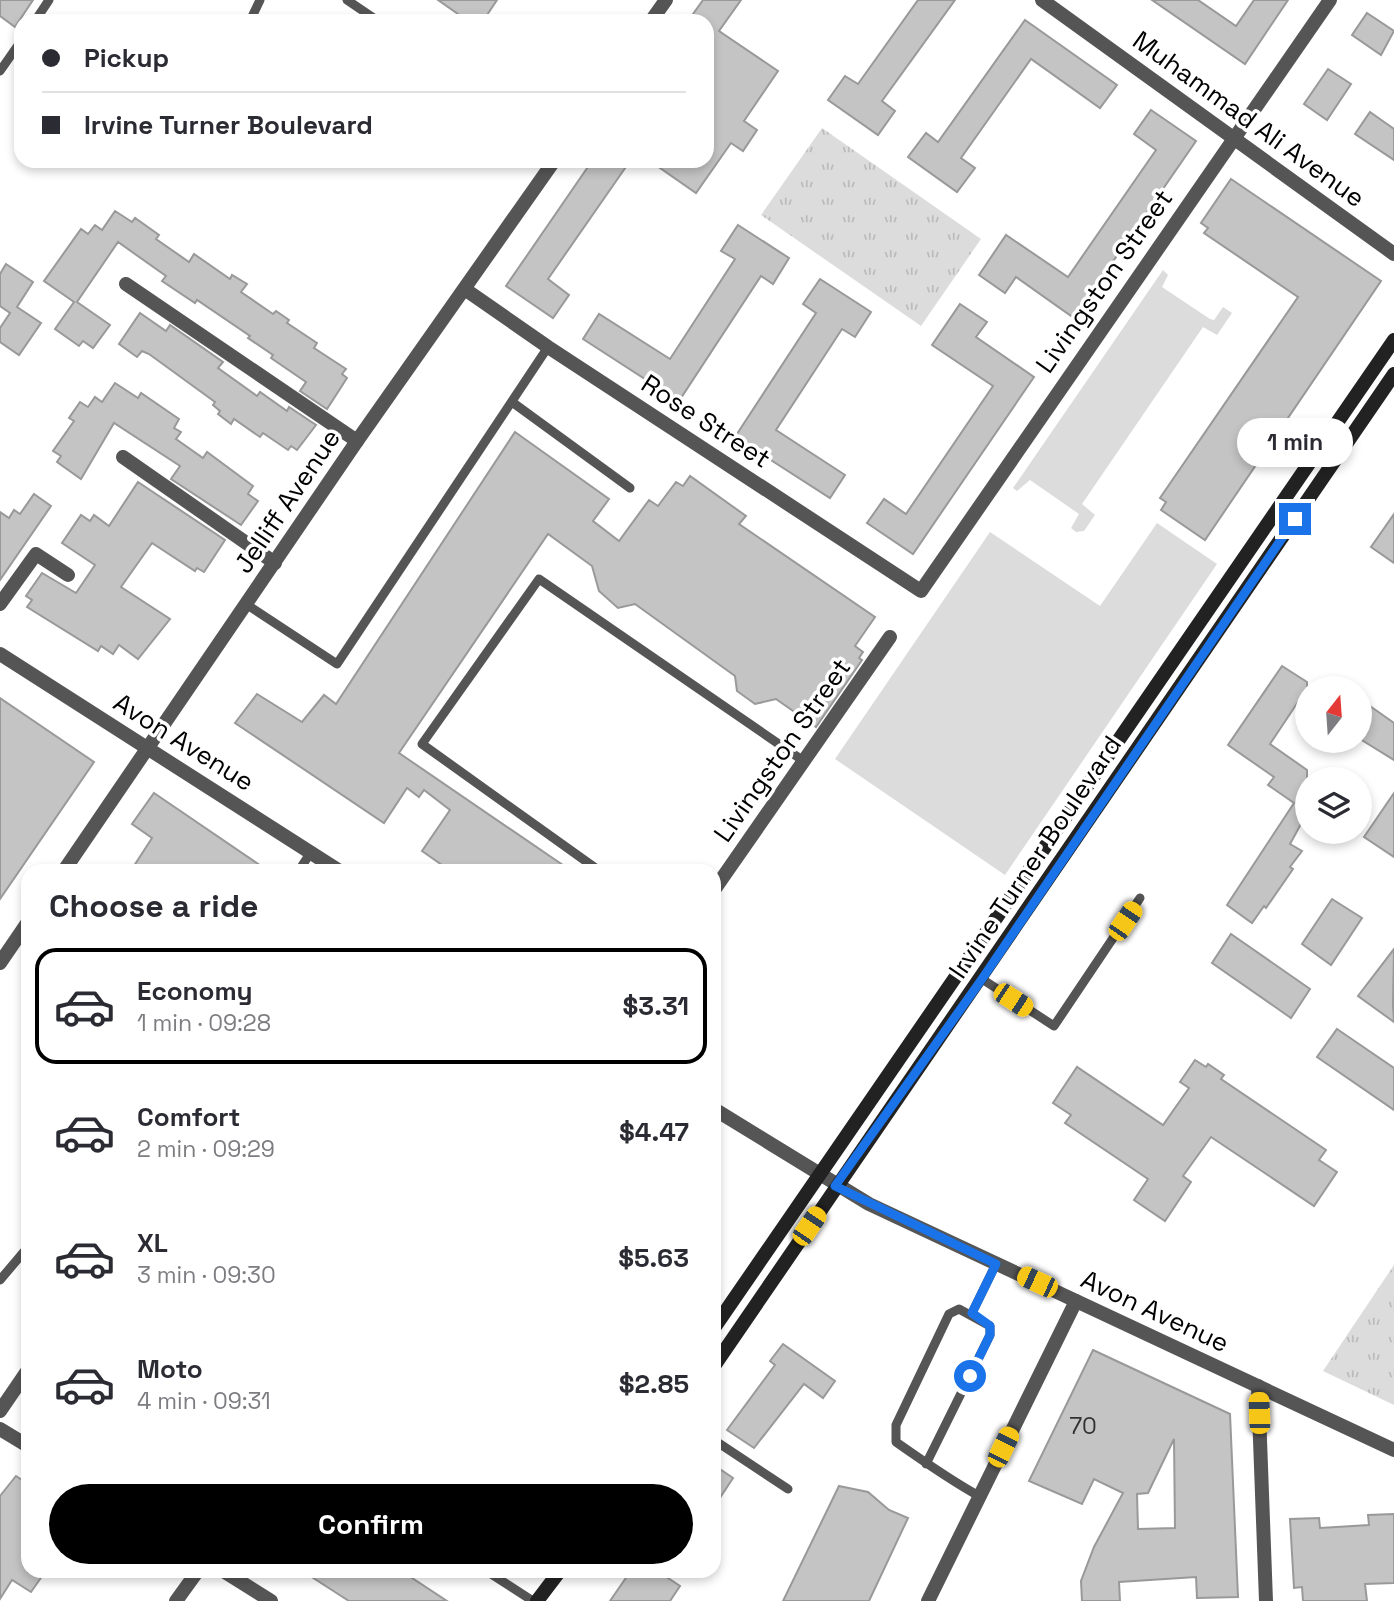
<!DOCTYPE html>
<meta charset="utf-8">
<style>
:root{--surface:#fff;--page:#f7f7f7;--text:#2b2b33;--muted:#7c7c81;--line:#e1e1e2;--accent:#000}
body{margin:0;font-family:"Space Grotesk",sans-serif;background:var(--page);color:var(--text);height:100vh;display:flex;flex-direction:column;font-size:26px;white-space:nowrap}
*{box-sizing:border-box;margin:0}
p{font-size:23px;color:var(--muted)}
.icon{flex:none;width:38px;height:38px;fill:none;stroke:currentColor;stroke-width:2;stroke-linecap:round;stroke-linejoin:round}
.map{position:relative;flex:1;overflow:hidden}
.sheet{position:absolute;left:21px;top:864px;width:700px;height:714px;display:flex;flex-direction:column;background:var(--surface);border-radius:21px;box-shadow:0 4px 10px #0003}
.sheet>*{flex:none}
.banner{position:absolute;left:14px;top:14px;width:700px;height:154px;border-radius:21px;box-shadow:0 4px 10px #0003;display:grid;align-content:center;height:154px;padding:0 28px;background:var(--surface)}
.needle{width:46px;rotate:17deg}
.buttons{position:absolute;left:1295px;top:676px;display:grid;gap:14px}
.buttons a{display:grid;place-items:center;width:77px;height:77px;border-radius:50%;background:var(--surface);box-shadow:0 4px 10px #0003;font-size:35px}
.end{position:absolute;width:32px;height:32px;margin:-16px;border:9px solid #1a73e8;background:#fff;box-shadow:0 0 0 4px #fff}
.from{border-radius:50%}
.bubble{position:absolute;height:49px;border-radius:24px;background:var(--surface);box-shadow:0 4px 10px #0003;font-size:23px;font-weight:600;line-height:49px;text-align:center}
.car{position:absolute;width:21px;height:42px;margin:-21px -10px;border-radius:9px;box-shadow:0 0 5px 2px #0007;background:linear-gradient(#f5c518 24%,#345 0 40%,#f5c518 0 76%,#345 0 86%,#f5c518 0)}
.banner b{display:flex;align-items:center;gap:24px;height:66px;font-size:26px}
.banner b+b{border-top:2px solid var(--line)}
.banner i{width:18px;height:18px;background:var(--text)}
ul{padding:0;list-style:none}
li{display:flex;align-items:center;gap:21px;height:116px;margin:0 14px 10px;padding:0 14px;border:4px solid transparent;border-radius:21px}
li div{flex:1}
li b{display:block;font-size:26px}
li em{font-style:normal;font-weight:600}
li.on{border-color:var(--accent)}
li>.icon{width:63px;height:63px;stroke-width:1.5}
h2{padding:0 28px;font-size:32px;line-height:84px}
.cta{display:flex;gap:14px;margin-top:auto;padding:14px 28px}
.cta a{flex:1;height:80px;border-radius:42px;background:var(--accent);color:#fff;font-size:28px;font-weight:600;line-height:80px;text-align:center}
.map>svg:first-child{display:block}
.grass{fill:#dcdcdc}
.park{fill:url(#park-tufts)}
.building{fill:#c4c4c4;stroke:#999;stroke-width:2;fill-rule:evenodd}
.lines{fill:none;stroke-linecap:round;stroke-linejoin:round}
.service{stroke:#555;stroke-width:9}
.minor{stroke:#555;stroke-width:14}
.tertiary{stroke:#555;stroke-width:14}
.secondary{stroke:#222;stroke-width:14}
.route{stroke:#1a73e8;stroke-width:9}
.labels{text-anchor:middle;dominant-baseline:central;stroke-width:7;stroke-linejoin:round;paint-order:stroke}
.number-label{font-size:23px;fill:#313131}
.street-label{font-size:26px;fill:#000;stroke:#fff}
</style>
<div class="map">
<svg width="1394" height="1601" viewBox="0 0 1394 1601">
<defs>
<pattern id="park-tufts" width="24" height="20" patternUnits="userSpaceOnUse" patternTransform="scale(1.75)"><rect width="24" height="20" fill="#dcdcdc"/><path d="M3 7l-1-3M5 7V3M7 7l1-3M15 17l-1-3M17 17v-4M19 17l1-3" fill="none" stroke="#bbb"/></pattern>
</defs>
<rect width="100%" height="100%" fill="#fff"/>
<g class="grass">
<polygon points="1163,270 1168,275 1162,287 1210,319 1214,320 1223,307 1232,313 1217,335 1203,327 1082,504 1095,515 1084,531 1076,532 1071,528 1079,514 1030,480 1017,491 1013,488"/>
<polygon points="1157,523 1217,564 1005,875 835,759 990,532 1100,606"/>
</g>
<g class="park">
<polygon points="822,128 981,239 921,326 761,215"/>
<polygon points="1394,1265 1394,1405 1323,1371"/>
</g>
<g class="building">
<polygon points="0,0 33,0 15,27 0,16"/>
<polygon points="438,0 497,0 483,21 468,21"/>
<polygon points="703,0 741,0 719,31 778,71 744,121 757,130 743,151 731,143 696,193 650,161 707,161 707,21 688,21"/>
<polygon points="918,0 955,0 882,101 895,111 878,135 828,100 845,76 858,84"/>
<polygon points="1152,0 1198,0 1236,26 1254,0 1288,0 1245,64"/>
<polygon points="1367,13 1394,31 1381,55 1352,35"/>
<polygon points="1025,20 1117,85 1100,108 1031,59 961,158 975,168 957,192 908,157 926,133 938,142"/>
<polygon points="1328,69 1351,84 1327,120 1304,104"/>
<polygon points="1151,110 1196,141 1074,318 1016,277 1005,293 979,275 1006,235 1068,277 1156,150 1134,134"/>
<polygon points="1370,112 1394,129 1394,160 1355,134"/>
<polygon points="592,161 630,161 548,279 569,295 553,318 506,286"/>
<polygon points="1231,179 1381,281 1205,540 1161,510 1166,502 1160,498 1298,297 1204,233 1208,228 1201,223"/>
<polygon points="115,211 132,222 135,218 159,235 156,239 189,262 194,254 230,279 232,275 247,284 241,292 273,314 276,311 289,320 287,323 317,343 314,348 346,369 342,374 347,378 327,409 300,391 306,382 271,358 273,355 248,338 250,336 197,300 195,303 162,281 166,276 118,242 77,302 110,325 93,348 83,341 79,346 55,329 74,302 44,281 81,229 88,234 95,225 102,230"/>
<polygon points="738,225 789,258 773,284 761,276 679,401 583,339 599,314 670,359 735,259 721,251"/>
<polygon points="6,264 33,282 17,307 41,323 19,355 0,342 0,328 10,313 0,306 0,274"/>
<polygon points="820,279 871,312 855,337 842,329 776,430 845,475 830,498 735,437 816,313 803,304"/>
<polygon points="960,304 987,322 976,337 1034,377 913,554 867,523 884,499 906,514 993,386 932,345"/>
<polygon points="140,313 166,331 170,325 223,362 218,368 257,396 260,392 287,411 289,407 316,425 297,450 291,446 288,450 263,433 260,437 234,419 231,424 218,414 220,411 213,405 215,402 149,354 142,351 137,357 119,344"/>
<polygon points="115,383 138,398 141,393 179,419 174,428 181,432 176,439 203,458 207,452 253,486 248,494 258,501 241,525 171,479 180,466 114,423 81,479 57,462 61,456 53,451 74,421 69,418 80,402 88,407 95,397 102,402"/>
<polygon points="515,432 609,499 593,521 619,541 649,500 658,506 676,482 683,486 690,476 746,516 739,524 875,617 855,646 863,652 859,658 862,660 816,727 776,699 755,704 737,691 735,676 635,604 618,608 599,591 592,566 548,534 399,753 573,872 452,872 422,851 450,810 424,790 419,797 407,788 384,823 235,723 257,694 302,722 324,695 336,704"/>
<polygon points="138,482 225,540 204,572 197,568 195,571 152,543 121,587 170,619 138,659 119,645 113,654 101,646 98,651 27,607 32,600 26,596 42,573 76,593 95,565 62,543 81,515 90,521 94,515 109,526"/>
<polygon points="34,494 51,506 0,580 0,512 9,518 14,510 20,514"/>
<polygon points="1394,514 1394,563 1371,547"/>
<polygon points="1282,666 1307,682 1307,704 1300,699 1270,744 1307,770 1307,813 1290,844 1302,851 1290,867 1293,869 1266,908 1264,906 1252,923 1227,905 1294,803 1268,785 1274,777 1228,745"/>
<polygon points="0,698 94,762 0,899"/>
<polygon points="1360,699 1394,723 1394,760 1360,739"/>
<polygon points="154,793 270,872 130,872 152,838 132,824"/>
<polygon points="1394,793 1394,857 1364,837"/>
<polygon points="1332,899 1362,918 1331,965 1302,944"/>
<polygon points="1231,934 1310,989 1291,1018 1212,963"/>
<polygon points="1394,949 1393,1005 1394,1022 1358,996"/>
<polygon points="1337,1029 1394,1068 1394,1110 1317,1057"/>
<polygon points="1195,1060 1206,1067 1208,1064 1224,1075 1221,1079 1326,1150 1319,1160 1337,1172 1314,1206 1211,1137 1183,1176 1191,1182 1165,1221 1134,1200 1148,1179 1065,1123 1071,1115 1053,1103 1077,1067 1163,1125 1189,1088 1180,1082"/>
<polygon points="783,1344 835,1381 823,1398 804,1384 754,1448 727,1430 775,1365 770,1361"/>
<path d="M1093 1350 1230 1414 1238 1597 1197 1598 1196 1577 1119 1582 1120 1601H1082L1081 1581 1094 1547 1123 1493 1094 1479 1082 1504 1029 1481ZM1174 1439 1175 1528 1138 1529 1137 1494 1148 1493Z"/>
<polygon points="714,1465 733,1478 714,1507"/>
<polygon points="16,1476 28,1484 28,1572 45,1572 31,1592 12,1580 0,1599 0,1496"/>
<polygon points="839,1486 868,1492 889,1510 908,1518 869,1601 783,1601"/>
<polygon points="1394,1514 1394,1583 1365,1584 1367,1601 1303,1601 1302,1587 1294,1588 1290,1519 1319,1518 1320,1528 1369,1525 1368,1515"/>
<polygon points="304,1572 403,1572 447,1601 349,1601"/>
<polygon points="630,1572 659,1572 680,1586 670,1601 610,1601"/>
</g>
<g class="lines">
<g class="service">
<polyline points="347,0 378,21"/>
<polyline points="35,21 49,0"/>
<polyline points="250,21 260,0"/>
<polyline points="0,71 21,41"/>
<polyline points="512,402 630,488"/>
<polyline points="246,604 337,664 548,347"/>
<polyline points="298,872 311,852"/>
<polyline points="601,872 422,744 539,579 805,762"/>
<polyline points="982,979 1054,1026 1140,898"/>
<polyline points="0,1280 28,1247"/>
<polyline points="972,1313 996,1264"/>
<polyline points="714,1440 788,1489"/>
<path d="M926 1464 990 1335V1326L959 1309 949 1314 896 1425V1442C923 1461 950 1480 979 1496"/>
<polyline points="488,1572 533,1601"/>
</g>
<g class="minor">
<polyline points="1042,0 1394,254"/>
<polyline points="651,21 666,0"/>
<polyline points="126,284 357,441"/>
<polyline points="466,290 548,347 921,591 1330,0"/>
<polyline points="123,457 275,563"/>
<polyline points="0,604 36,554 68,575"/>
<polyline points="63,872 357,441 554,161"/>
<polyline points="714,890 890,637"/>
<polyline points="0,963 28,922"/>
<polyline points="1258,1386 1266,1601"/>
<polyline points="0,1411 28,1370"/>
<polyline points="0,1429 28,1446"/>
<polyline points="225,1572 271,1601"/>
<polyline points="176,1601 197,1572"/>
<polyline points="928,1601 1076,1301"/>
</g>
<g class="tertiary">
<polyline points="0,654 341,872"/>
<polyline points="714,1109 869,1204 1394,1450"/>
</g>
<g class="secondary">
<polyline points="714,1328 1394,340"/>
<polyline points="714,1366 1394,374"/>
<polyline points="537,1601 559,1572"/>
</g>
</g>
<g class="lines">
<polyline class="route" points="970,1376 990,1335 990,1326 972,1313 996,1264 835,1186 982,979 1295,519"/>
</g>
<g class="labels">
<g class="number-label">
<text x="1083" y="1426">70</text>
</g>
<g class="street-label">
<text transform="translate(1249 119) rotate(36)">Muhammad Ali Avenue</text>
<text transform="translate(1104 281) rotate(-55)">Livingston Street</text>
<text transform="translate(706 421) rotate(33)">Rose Street</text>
<text transform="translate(287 501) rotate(-56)">Jelliff Avenue</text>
<text transform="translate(184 742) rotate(32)">Avon Avenue</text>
<text transform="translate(782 750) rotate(-55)">Livingston Street</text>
<text transform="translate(1035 857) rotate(-56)">Irvine Turner Boulevard</text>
<text transform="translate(1155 1311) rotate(25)">Avon Avenue</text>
</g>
</g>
</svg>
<div class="buttons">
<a><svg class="needle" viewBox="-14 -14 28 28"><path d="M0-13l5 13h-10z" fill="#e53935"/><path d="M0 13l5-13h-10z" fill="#7c7c81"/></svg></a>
<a><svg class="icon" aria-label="layers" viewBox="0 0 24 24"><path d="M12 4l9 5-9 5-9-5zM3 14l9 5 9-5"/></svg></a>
</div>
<i class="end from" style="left:970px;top:1376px"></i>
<i class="end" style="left:1295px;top:519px"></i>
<div class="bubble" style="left:1237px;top:418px;width:116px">1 min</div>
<i class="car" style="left:1125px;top:921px;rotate:34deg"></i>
<i class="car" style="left:1013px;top:1000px;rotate:123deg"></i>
<i class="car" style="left:809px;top:1226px;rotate:34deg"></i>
<i class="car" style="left:1037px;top:1282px;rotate:295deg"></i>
<i class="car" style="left:1259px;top:1413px;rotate:358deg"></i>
<i class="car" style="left:1003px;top:1447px;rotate:26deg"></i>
<div class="banner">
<b><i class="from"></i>Pickup</b>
<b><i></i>Irvine Turner Boulevard</b>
</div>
<section class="sheet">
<h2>Choose a ride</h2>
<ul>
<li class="on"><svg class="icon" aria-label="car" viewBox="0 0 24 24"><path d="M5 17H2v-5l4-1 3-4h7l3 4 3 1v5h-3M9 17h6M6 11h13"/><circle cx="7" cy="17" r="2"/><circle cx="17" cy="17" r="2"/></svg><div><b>Economy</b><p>1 min · 09:28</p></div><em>$3.31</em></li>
<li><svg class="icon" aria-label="car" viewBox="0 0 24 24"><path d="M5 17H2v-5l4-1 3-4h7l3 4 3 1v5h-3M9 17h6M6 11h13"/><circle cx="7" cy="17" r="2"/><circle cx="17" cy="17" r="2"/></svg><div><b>Comfort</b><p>2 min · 09:29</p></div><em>$4.47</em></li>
<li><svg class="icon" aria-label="car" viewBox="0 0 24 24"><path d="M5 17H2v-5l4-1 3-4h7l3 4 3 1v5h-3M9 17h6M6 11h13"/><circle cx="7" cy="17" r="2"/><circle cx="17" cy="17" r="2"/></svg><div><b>XL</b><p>3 min · 09:30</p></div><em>$5.63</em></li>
<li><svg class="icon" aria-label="car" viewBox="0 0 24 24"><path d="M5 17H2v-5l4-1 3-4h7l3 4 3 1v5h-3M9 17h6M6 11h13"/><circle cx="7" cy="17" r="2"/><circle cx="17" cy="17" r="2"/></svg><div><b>Moto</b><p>4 min · 09:31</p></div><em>$2.85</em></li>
</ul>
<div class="cta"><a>Confirm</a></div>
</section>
</div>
